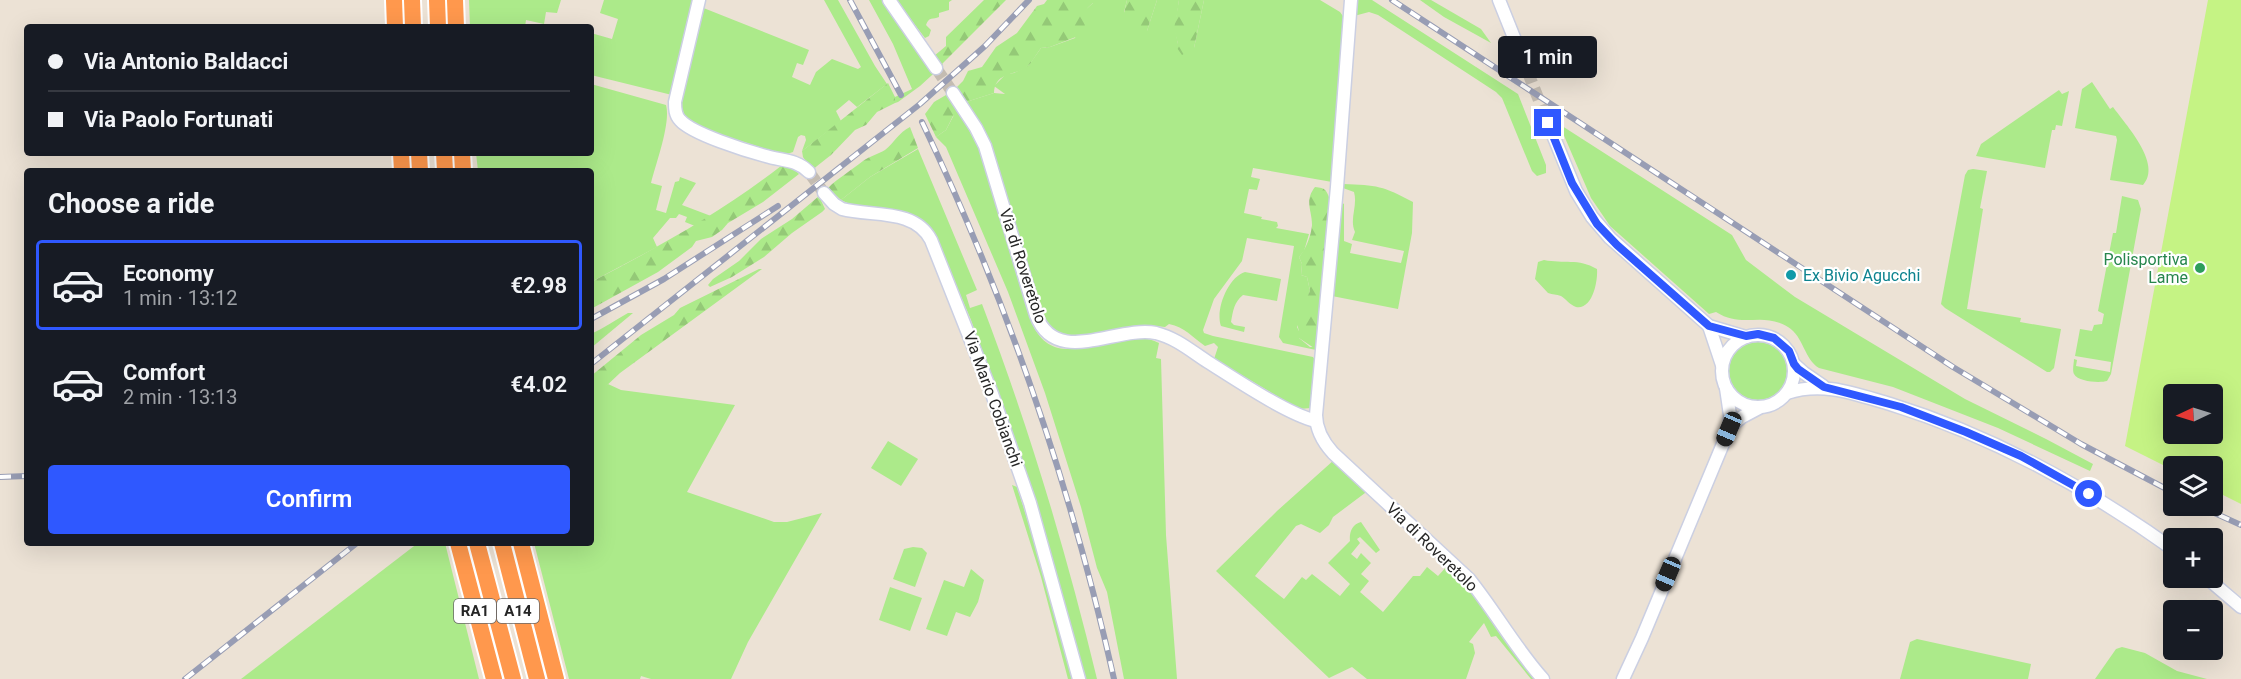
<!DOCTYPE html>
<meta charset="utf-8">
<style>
:root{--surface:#171b24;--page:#20242c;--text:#f1f3f6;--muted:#9ea1a6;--line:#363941;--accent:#2f58ff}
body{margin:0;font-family:Roboto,sans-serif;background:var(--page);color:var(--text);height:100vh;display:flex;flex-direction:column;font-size:22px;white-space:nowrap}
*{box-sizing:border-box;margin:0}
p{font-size:20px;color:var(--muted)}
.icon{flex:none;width:33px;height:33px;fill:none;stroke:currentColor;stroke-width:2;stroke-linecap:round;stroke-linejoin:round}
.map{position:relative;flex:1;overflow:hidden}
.drawer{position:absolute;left:24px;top:168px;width:570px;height:378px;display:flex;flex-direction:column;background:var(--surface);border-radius:6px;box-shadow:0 6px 24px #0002}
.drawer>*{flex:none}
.banner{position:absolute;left:24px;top:24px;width:570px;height:132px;border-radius:6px;box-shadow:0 6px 24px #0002;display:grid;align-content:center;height:132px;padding:0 24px;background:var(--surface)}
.needle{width:39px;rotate:266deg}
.fabs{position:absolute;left:2163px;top:384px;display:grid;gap:12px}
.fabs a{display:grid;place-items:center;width:60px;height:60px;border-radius:6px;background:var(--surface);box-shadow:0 6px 24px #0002;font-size:30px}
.end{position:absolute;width:27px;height:27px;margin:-14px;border:8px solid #2f58ff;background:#fff;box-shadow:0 0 0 3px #fff}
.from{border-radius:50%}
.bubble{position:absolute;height:42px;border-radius:6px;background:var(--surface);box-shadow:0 6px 24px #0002;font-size:20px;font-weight:600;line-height:42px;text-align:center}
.car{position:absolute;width:18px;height:36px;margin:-18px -9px;border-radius:8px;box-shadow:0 0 4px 2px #0007;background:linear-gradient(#222 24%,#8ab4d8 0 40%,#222 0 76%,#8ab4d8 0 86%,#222 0)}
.banner b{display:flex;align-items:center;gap:21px;height:57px;font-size:22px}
.banner b+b{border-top:2px solid var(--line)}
.banner i{width:15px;height:15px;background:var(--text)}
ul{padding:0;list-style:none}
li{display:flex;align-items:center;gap:18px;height:90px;margin:0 12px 9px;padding:0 12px;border:3px solid transparent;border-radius:6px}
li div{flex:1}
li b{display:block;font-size:22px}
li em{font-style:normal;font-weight:600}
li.active{border-color:var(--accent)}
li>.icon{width:54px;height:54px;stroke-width:1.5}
h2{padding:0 24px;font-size:27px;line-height:72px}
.primary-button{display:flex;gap:12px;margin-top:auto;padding:12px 24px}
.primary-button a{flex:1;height:69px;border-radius:6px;background:var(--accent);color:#fff;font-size:24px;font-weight:600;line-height:69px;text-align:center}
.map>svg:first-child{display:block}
.grass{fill:#acea8a}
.forest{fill:url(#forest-firs)}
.pitch{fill:#c5f384;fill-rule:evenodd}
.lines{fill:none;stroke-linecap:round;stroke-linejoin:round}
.minor-tunnel{stroke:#c4bcb2;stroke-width:12;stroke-dasharray:12 6;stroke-linecap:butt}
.minor-casing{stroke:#cbcfe2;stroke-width:15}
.highway-casing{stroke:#fff;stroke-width:20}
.minor{stroke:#fff;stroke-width:12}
.highway{stroke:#ff984d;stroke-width:16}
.rail-casing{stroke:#989db4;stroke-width:6}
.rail{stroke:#fff;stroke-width:4;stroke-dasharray:11;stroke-linecap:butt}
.route{stroke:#2f58ff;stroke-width:8}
.leisure-dot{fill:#2e9e5b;stroke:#fff;stroke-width:2}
.culture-dot{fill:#0f9aa8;stroke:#fff;stroke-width:2}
.labels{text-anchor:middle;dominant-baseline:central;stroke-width:4.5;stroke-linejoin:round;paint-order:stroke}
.shield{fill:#fff;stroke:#676767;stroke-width:1.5}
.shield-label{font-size:15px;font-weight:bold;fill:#262626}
.leisure-label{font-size:16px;fill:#27864d;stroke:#fff;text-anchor:end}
.street-label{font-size:16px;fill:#262626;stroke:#fff}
.culture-label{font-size:16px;fill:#0d838f;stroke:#fff;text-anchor:start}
</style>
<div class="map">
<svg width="2241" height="679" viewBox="0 0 2241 679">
<defs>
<pattern id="forest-firs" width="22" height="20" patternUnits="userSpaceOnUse" patternTransform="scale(1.5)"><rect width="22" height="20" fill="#acea8a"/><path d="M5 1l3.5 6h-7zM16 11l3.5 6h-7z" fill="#94c977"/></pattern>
</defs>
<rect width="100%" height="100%" fill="#ece2d5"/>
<g class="grass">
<polygon points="469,0 561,0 557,13 546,12 544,24 526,20 525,27 504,27 503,24 484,24 484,27 470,27"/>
<polygon points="604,0 694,0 672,95 591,75 591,33 612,39 618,19 600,13"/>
<polygon points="824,0 838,0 875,66 887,84 857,107 849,100 836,111 841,121 802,151 806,140 805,136 801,135 798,137 793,152 784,155 704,129 686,119 680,105 701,7 809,50 803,65 797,63 792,77 810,85 816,72 832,59 858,69 861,67"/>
<polygon points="869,0 882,0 932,70 942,63 943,65 920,86 898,102 895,103 895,97 912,89 893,44"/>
<path d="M896 0H952L949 2V10L939 13V17C933 20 929 16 926 25L931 30 929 36 925 38Z"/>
<path d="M1093 0H1127L1124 12 1142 30 1147 31 1157 0H1179L1175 29 1178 44 1194 48 1204 0H1320L1340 12 1345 19 1332 182 1253 168 1251 177 1260 179 1257 190 1249 189 1244 213 1262 217 1261 219 1277 222 1278 226 1276 228 1309 234 1304 251 1299 257 1302 264 1301 275 1307 277 1310 291 1297 327 1299 331V338L1310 347H1317L1316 350 1283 343 1279 337 1294 246 1247 238 1242 261 1214 299 1203 330 1204 333 1213 336 1313 357 1317 363 1311 408 1299 409 1214 359 1218 347 1214 343 1205 346C1192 337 1185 327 1169 324L1165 327 1147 325 1076 336C1063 336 1056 332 1047 323L987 137 966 102 994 93 1005 94 994 86 1006 74 1014 73 1029 65 1041 48 1050 47 1075 38 1084 11 1093 3Z"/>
<polygon points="1355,0 1372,0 1518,94 1546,165 1546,173 1537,176 1532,171 1502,98 1496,92 1378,15 1369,12 1354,16"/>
<polygon points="1420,0 1431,0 1481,29 1491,43 1444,17"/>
<path d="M2092 82 2110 109 2113 107C2125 124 2163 164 2143 185L2110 180 2117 140 2116 136 2075 128 2082 89Z"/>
<path d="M591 84 666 105C671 123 656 163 651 183L662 186 656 210 666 213 675 182 679 181 680 177 696 183 682 205 711 216 695 226 685 222 687 217 679 214 676 218H670L653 238 657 247 591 282V171H478L476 153H591Z"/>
<polygon points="2059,90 2062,94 2069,91 2062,126 2056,125 2055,130 2052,130 2045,168 1976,156 1981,144"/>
<path d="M955 113H960L981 153 1032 323C1057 381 1120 321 1159 343L1156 358 1161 359 1166 535 1177 679H1124L1107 592 1097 568 1081 507 1045 393 1008 292 946 147 936 137 946 130Z"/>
<path d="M1559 124 1732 235 1746 260 1795 297 1965 399 2046 439 2093 464 2090 471 1998 428 1893 387 1819 368C1804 359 1804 337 1788 327 1761 311 1743 329 1716 312L1709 314 1610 226 1591 198Z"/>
<path d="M918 149 977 290 966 295 970 308 982 304C1029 427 1066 551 1097 679H1085L1034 496 971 320 936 238 925 222 914 215 854 206 841 200 870 177Z"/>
<polygon points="1973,169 1987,171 1980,208 1983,209 1967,309 2021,318 2020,322 2061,329 2054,368 2050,372 2047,372 1945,308 1941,304 1965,175 1968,170"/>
<path d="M1343 184C1377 185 1383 186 1413 202L1412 233 1398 309 1332 296 1341 202 1344 204V241L1352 244 1350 253 1401 263 1404 251 1352 240 1355 232C1349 219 1358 206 1354 192L1343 188Z"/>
<path d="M2122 196 2138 200 2141 209 2111 374 2107 381C2100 383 2078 382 2074 374 2072 370 2074 363 2074 359L2077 360 2076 366 2110 372 2111 362 2075 356 2080 329 2092 331 2094 325 2102 324 2104 314 2098 311 2113 233H2116Z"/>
<path d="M1544 260C1564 264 1578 258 1597 269 1598 280 1593 310 1576 307 1570 305 1566 299 1561 296 1556 294 1553 295 1548 293L1535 279 1538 262Z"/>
<path d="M1245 272 1281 279 1277 301 1243 295C1234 302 1233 311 1231 322L1234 325 1245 327 1244 332 1221 326C1215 310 1228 277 1245 272Z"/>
<path d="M628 313H633L591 348V334C604 328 615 320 628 313Z"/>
<circle cx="1758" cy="371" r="29"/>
<polygon points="608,384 621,390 735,405 687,492 774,522 787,522 822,513 748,642 731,679 651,679 641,676 640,679 569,679 534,543 591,543 591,396"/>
<polygon points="888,441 918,459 901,486 871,468"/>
<path d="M1334 460 1365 489V493L1333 517 1329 525 1320 533 1301 524 1296 526 1255 576 1284 599 1302 577 1306 580 1312 574 1340 596 1350 584 1328 563 1350 541C1349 533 1352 524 1361 522L1380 550 1376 553 1360 537 1357 539 1360 543 1351 554 1357 559 1361 553 1371 563 1361 574 1369 581 1360 592 1383 612 1413 576H1420L1427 567 1438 576 1447 566 1465 584 1537 679H1531L1496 636 1491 637 1484 623 1469 642 1473 644 1475 653 1466 679H1367L1352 667 1329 678 1216 571 1277 511Z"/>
<polygon points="1012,485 1017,487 1041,562 1072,679 1068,679 1041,577"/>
<polygon points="418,543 445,543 479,679 241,679"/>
<polygon points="913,547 922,548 927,553 915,587 893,579 904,549"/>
<polygon points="971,569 984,580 978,602 970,617 956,612 947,636 926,629 944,580 964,587"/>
<polygon points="890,587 922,598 910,631 879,620"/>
<polygon points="1917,639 2031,664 2028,679 1900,679 1910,642"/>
<polygon points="2122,647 2145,653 2177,671 2207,679 2095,679 2116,649"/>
</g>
<g class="forest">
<polygon points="984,0 1006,0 941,65 934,56 946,46 946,37"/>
<path d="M1047 0H1093V3C1085 10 1081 14 1085 25L1081 35 1050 47 1041 48C1037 53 1034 59 1030 64 1018 77 995 70 994 93L966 102 955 89 963 81 968 71 982 67 996 47 1017 33 1037 6 1044 4Z"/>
<polygon points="1127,0 1157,0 1147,31 1142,31 1132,21 1125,19 1124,13"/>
<polygon points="1179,0 1204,0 1194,48 1182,55 1177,48 1178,44 1174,29"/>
<polygon points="888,83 895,97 895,103 877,112 866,125 855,130 831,155 812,170 803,157 802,151"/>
<polygon points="946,95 948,95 960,113 953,116 946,130 936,137 925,114 934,102"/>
<path d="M910 127 918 148 870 177 841 200 828 188C838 178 852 170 863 161 870 156 878 154 885 150 894 143 899 132 910 127Z"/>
<path d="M781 166 793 168 799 174 763 202 728 223 722 230 712 237 696 241 692 247 658 272 591 309V282C657 248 722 212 781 166Z"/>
<path d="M1315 187C1326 188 1326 190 1330 199L1320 322C1317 331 1319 338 1317 347L1314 348 1299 338V331L1296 321 1310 291 1307 277 1301 275 1302 264 1299 257C1306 249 1311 236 1312 225 1312 210 1304 201 1315 187Z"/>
<polygon points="819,196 825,209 822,212 792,233 764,257 732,277 710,287 708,285 713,279 739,261 761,239 792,219"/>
<polygon points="759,269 762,269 620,373 602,390 591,396 591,376 641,335 674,315 680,308"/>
</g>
<path class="pitch" d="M2208 0H2241V504L2213 490 2212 466H2174L2173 470 2125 446ZM2174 394H2212V434H2174Z"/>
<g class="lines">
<g class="minor-tunnel">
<polyline points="1521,55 1548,123"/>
<polyline points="936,68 953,93"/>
<polyline points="809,172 824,193"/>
</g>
<defs>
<g id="minor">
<path d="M699 0 675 102C675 108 675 115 680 120 692 134 747 151 766 156 782 161 796 159 809 172"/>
<polyline points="889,0 936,68"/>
<path d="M1351 0 1337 187 1316 415C1316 430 1323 442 1333 453L1469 579C1495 611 1515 648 1543 679"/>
<polyline points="1499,0 1521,55"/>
<path d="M953 93 976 128 985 146 1036 315C1056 368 1117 325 1156 333 1176 338 1191 351 1208 362 1235 379 1287 414 1316 421"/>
<polyline points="1548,123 1576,191 1592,217 1610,238 1709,326 1746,337"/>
<path d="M824 193 834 204 842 209C872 217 914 208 931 240L992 394 1030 503 1079 679"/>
<polyline points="1709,326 1722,365"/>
<circle cx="1758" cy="371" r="36"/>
<polyline points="1794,364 1804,373 1823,386"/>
<path d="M1787 393C1823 381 1855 394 1890 404 1993 436 2086 487 2174 550"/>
<polyline points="1730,427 1742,417 1759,408"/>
<polyline points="2207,578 2241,607"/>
<polyline points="1623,679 1642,638 1730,427 1730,415 1726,388"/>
</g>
<g id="highway">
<polyline points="394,0 395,27"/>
<polyline points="412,0 413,27"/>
<polyline points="437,0 438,27"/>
<polyline points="455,0 456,27"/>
<polyline points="401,153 402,171"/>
<polyline points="419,153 420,171"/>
<polyline points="444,153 445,171"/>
<polyline points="462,153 463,171"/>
<polyline points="458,543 494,679"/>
<polyline points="477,543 513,679"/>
<polyline points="502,543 537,679"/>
<polyline points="521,543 556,679"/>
</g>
</defs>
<use href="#minor" class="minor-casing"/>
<use href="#highway" class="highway-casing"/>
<use href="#minor" class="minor"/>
<use href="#highway" class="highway"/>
<defs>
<g id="rail">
<polyline points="850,0 901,95"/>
<polyline points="1392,0 1953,367 2081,444 2174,493"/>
<path d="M922 122C1007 300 1071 486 1114 679"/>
<polyline points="591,319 664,279 778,206"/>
<polyline points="591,364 920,104 985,46 1029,0"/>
<polyline points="0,477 27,476"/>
<polyline points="2199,506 2241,525"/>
<polyline points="185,679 357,543"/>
</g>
</defs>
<use href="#rail" class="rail-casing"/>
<use href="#rail" class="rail"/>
</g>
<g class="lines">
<polyline class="route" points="1548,123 1572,183 1597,224 1617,245 1709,326 1746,336 1758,334 1774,338 1789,351 1794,364 1798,369 1824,387 1901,407 1966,432 2021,456 2089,494"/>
</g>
<circle class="leisure-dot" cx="2200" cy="268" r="6"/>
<circle class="culture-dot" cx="1791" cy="275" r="6"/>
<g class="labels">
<g class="shield">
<rect x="454" y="599" width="42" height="24" rx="4.5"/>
<rect x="497" y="599" width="42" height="24" rx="4.5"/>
</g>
<g class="shield-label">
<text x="475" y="611">RA1</text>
<text x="518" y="611">A14</text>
</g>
<g class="leisure-label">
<text x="2188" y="259">Polisportiva<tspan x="2188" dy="18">Lame</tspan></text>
</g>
<g class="street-label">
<text transform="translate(1023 266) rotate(72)">Via di Roveretolo</text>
<text transform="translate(993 399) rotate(70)">Via Mario Cobianchi</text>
<text transform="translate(1432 547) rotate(44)">Via di Roveretolo</text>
</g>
<g class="culture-label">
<text x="1803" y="275">Ex Bivio Agucchi</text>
</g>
</g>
</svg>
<div class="fabs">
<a><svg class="needle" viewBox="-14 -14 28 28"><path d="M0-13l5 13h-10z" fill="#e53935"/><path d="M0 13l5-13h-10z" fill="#9ea1a6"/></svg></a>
<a><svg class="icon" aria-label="layers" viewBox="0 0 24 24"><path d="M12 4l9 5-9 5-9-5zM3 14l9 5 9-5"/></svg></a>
<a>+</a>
<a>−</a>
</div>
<i class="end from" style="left:2089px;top:494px"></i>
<i class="end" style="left:1548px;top:123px"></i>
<div class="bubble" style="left:1498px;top:36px;width:99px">1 min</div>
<i class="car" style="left:1729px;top:429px;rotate:203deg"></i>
<i class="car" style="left:1668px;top:574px;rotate:203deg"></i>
<div class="banner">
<b><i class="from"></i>Via Antonio Baldacci</b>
<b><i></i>Via Paolo Fortunati</b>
</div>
<section class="drawer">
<h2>Choose a ride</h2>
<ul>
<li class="active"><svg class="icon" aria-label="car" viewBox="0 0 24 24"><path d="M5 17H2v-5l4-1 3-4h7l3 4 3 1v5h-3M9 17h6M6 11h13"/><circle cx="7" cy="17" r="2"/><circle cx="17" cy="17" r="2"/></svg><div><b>Economy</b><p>1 min · 13:12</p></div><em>€2.98</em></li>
<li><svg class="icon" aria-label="car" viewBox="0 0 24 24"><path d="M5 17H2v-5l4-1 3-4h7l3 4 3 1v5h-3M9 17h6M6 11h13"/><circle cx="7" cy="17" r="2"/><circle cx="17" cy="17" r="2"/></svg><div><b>Comfort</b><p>2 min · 13:13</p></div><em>€4.02</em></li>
</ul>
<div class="primary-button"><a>Confirm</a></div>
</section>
</div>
